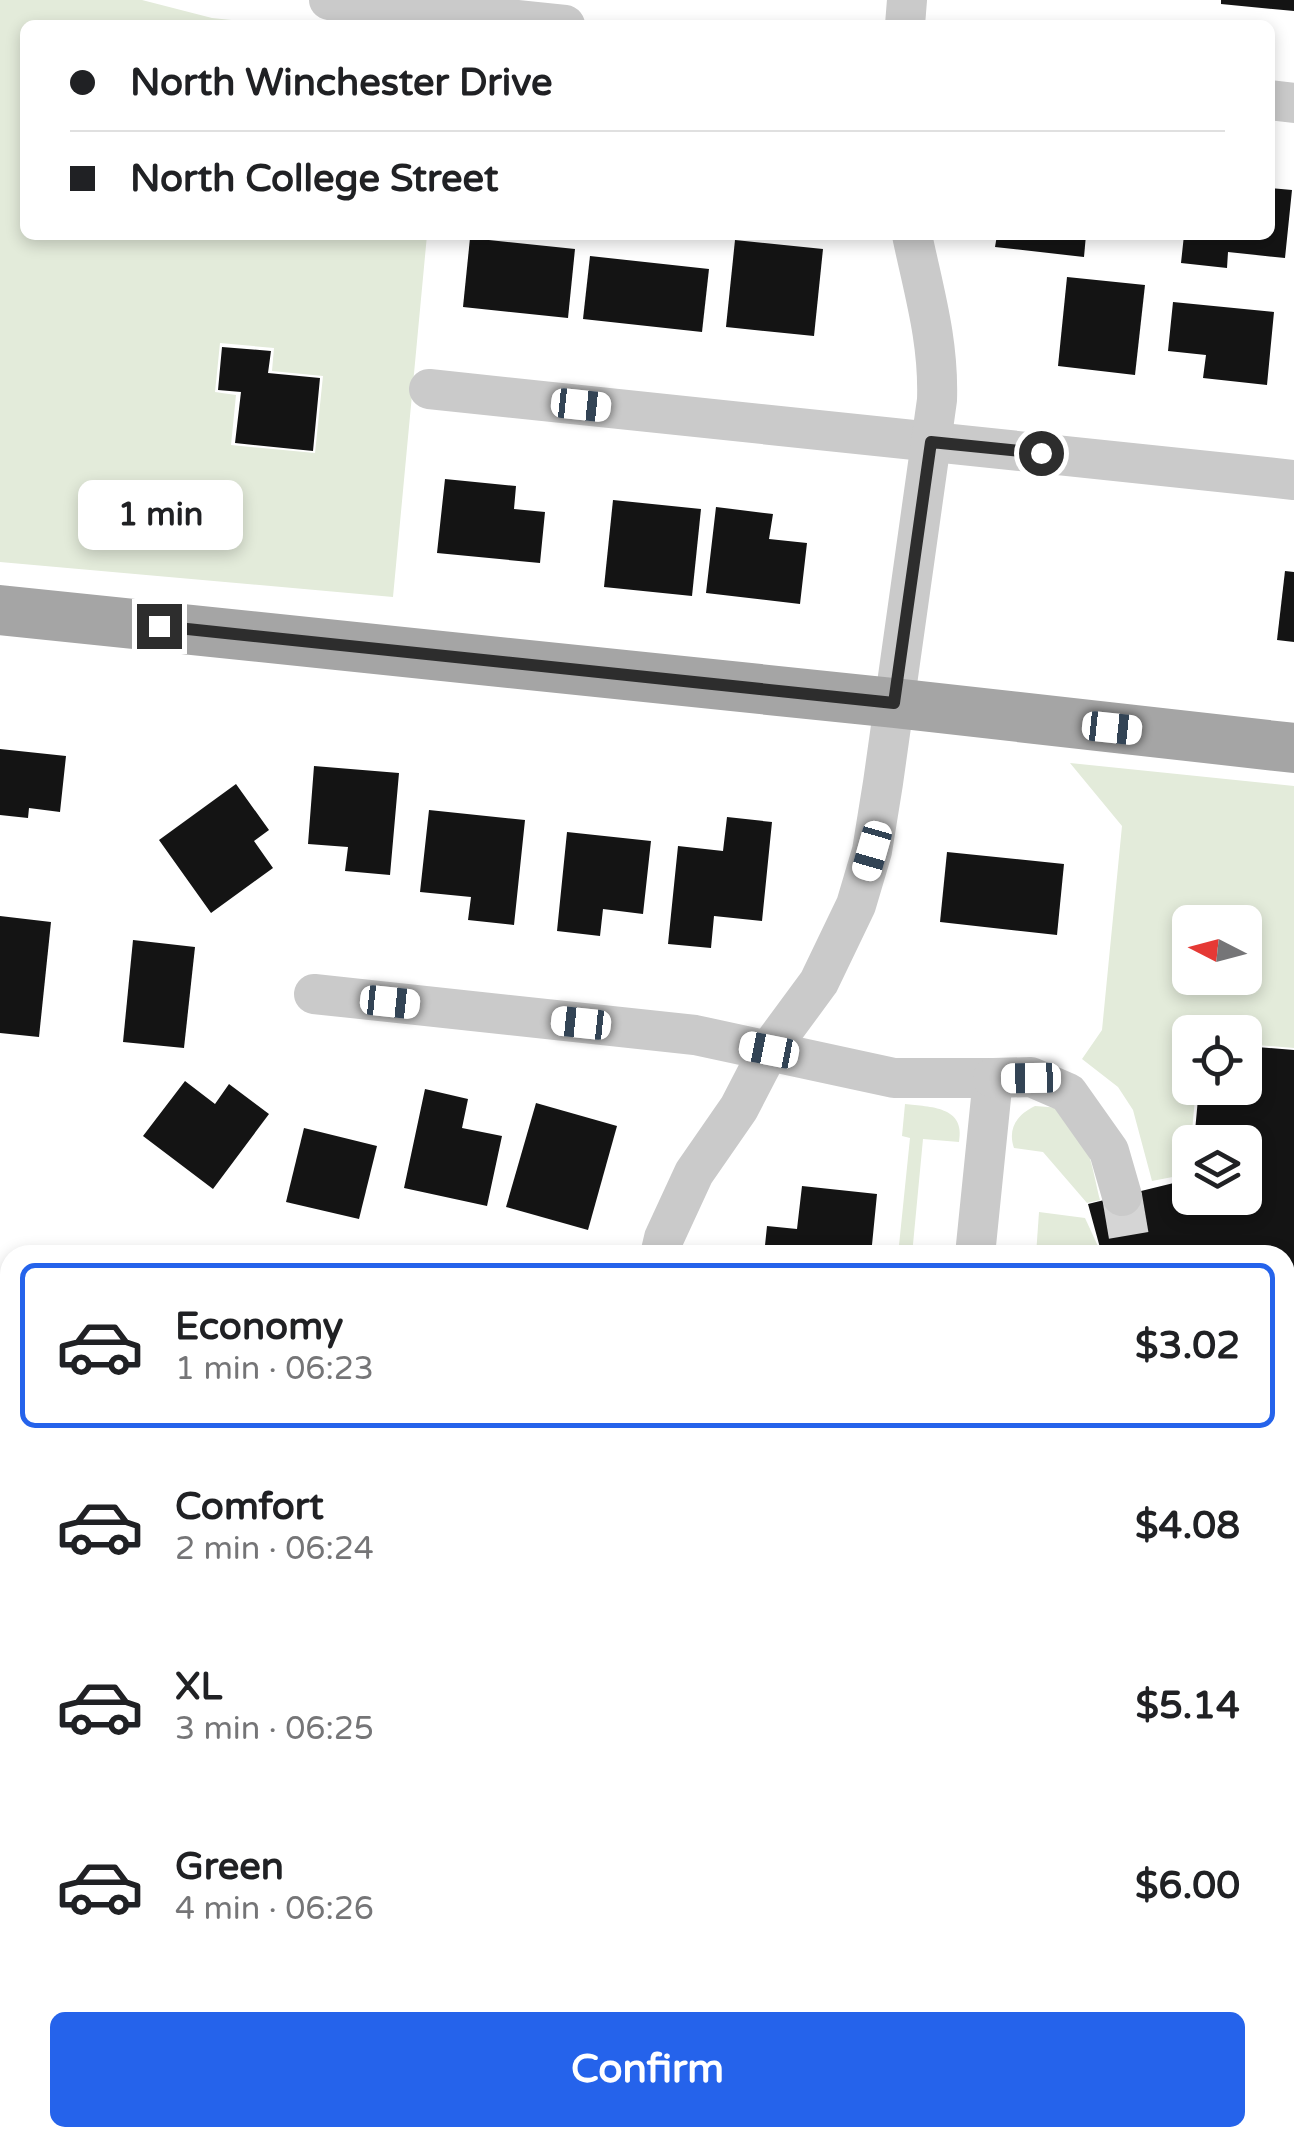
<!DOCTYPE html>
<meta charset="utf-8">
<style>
:root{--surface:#fff;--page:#f2f2f2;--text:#202124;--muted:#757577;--line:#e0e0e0;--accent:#2563eb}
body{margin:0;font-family:"Varela Round",sans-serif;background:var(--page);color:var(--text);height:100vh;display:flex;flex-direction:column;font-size:38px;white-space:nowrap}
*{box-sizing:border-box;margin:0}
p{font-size:32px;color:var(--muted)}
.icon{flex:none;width:55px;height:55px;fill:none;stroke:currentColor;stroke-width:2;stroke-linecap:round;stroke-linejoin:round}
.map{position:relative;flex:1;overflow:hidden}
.drawer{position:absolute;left:0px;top:1245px;width:1295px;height:902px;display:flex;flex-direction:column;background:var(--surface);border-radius:30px 30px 0 0;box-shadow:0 5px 15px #0003}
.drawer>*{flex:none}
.top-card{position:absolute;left:20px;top:20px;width:1255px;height:220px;border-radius:15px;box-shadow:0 5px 15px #0003;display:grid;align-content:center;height:220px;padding:0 50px;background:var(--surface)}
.needle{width:65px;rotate:276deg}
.controls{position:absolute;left:1172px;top:905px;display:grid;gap:20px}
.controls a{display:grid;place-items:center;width:90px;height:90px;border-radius:15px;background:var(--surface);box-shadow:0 5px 15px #0003;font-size:50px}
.end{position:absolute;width:45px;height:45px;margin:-22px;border:12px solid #2d2d2d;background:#fff;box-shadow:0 0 0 5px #fff}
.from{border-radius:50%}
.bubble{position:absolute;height:70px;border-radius:15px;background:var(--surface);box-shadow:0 5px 15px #0003;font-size:32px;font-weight:700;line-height:70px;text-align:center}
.car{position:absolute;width:30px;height:60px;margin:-30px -15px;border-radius:12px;box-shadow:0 0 8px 2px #0007;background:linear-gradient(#fff 24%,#345 0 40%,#fff 0 76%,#345 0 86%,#fff 0)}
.top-card b{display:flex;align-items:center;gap:35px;height:95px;font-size:38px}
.top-card b+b{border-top:2px solid var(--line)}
.top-card i{width:25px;height:25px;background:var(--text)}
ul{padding:18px 0 0;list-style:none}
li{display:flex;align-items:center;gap:30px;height:165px;margin:0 20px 15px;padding:0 30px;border:5px solid transparent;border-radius:15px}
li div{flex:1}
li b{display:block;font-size:38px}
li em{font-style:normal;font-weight:700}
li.active{border-color:var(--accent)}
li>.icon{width:90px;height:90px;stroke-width:1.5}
.action{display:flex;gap:20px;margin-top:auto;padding:20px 50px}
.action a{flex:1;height:115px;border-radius:15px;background:var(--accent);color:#fff;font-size:40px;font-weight:700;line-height:115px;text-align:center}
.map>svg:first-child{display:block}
.green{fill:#e3ebda;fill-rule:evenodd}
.building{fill:#141414}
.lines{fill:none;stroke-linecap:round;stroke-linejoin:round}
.minor-tunnel{stroke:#d5d5d5;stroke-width:40;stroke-dasharray:40 20;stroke-linecap:butt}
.minor{stroke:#cacaca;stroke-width:40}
.major{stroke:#a5a5a5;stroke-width:50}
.route{stroke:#2d2d2d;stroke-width:12}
</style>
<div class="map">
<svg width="1294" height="2146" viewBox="0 0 1294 2146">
<rect width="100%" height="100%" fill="#fff"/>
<g class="green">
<path d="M0 0H142L212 18 282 25H25V235H427L393 597 0 562ZM220 343 274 348 272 371 323 376 315 453 231 445 236 395 215 392Z"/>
<path d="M1070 763 1294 786V1048L1245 1044V1032H1190V1088H1196L1188 1174 1152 1181 1133 1110 1118 1087 1082 1059 1102 1030 1122 826ZM1245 922V978H1190V922Z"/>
<path d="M905 1104C930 1107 966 1106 959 1142L923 1139 912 1255H898L910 1138 902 1136Z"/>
<path d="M1035 1106C1044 1107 1052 1106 1060 1110 1087 1124 1093 1173 1100 1200L1087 1203 1043 1152 1014 1148C1007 1128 1018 1114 1035 1106Z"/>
<polygon points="1039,1212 1085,1218 1102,1255 1036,1255"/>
<polygon points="1294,1796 1294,2146 1008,2146 912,2138 1285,2138 1285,1844 1290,1844"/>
</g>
<g class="building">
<polygon points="1221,0 1294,0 1294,11 1221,4"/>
<polygon points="1270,188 1292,190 1285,258 1228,252 1227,268 1181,263 1184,235 1270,235"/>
<polygon points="997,235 1086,235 1084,257 995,247"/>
<polygon points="470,238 575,249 568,318 463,307"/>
<polygon points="735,240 823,249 814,336 726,327"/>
<polygon points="590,256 709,269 702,332 583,319"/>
<polygon points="1067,277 1145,285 1135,375 1058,366"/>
<polygon points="1173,302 1274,312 1267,385 1203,378 1206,355 1168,351"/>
<polygon points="222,347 271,351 268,373 320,378 313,451 235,443 241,392 218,390"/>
<polygon points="445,479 516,486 514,509 545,512 540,563 437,553"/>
<polygon points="613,500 701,509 692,596 604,587"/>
<polygon points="716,507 773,514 769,539 807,543 800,604 706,593"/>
<polygon points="1285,571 1294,572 1294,642 1277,640"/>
<polygon points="0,749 66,756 60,812 29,808 28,818 0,815"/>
<polygon points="314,766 399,773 390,875 345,871 348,847 308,844"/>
<polygon points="236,784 269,830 254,841 273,868 211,913 159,840"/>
<polygon points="429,810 525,820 514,925 468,920 471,897 420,892"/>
<polygon points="727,817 772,822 762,921 714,916 711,948 668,944 678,846 723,851"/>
<polygon points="567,832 651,841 643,914 603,909 600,936 557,931"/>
<polygon points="947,852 1064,864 1057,935 940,922"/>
<polygon points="0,916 51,922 39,1037 0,1033"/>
<polygon points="133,940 195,947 184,1048 123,1042"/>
<polygon points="1245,1046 1294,1050 1294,1480 1285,1479 1285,1255 1218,1255 1214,1253 1205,1255 1102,1255 1088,1204 1190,1179 1190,1198 1245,1198 1245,1142 1194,1142 1199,1088 1245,1088"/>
<polygon points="185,1081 215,1104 229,1084 269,1114 213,1189 143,1136"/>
<polygon points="425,1089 468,1099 462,1128 502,1136 487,1206 404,1188"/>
<polygon points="536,1103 617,1126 588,1230 506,1207"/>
<polygon points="304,1128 377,1146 359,1219 286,1202"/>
<polygon points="802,1186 877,1194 871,1255 764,1255 767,1226 797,1229"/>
<polygon points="1285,1758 1294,1759 1288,1827 1285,1827"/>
</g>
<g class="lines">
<polyline class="minor-tunnel" points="1122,1196 1132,1255"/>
<g class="minor">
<polyline points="329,0 565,25"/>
<polyline points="905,25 907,0"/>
<polyline points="1270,100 1294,103"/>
<polyline points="429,389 1294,480"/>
<polyline points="314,994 695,1035 894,1078 993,1078 975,1255"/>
<polyline points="993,1078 1031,1077 1068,1093 1109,1151 1122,1196"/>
<path d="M660 1255 664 1238 694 1173 739 1108 769 1050 819 982 856 905 872 851 883 783 937 400C939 341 924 292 912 235"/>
<polyline points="1285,1557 1287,1558 1285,1613"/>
<polyline points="0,1919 10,1920"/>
<polyline points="413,2138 441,2146"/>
<polyline points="298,2146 303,2138"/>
<polyline points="568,2146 569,2138"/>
</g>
<polyline class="major" points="0,610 894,703 1294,748"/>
</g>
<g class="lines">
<polyline class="route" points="159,626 894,703 931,442 1041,453"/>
</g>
</svg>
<div class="controls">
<a><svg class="needle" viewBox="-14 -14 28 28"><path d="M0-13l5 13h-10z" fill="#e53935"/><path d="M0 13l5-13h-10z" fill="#757577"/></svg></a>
<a><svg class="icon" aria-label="locate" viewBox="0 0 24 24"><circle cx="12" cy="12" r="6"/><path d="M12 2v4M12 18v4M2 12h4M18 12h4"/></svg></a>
<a><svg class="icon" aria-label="layers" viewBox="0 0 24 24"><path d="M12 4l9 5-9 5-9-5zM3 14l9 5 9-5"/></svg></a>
</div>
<i class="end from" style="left:1041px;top:453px"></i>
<i class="end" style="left:159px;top:626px"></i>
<div class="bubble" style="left:78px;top:480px;width:165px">1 min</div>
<i class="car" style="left:581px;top:405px;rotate:96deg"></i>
<i class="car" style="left:1112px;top:728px;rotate:96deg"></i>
<i class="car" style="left:872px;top:851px;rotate:196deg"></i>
<i class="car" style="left:390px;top:1002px;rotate:96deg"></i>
<i class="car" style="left:581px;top:1023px;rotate:276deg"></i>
<i class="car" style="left:769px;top:1050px;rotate:281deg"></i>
<i class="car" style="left:1031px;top:1078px;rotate:269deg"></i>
<div class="top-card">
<b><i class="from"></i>North Winchester Drive</b>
<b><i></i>North College Street</b>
</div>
<section class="drawer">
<ul>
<li class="active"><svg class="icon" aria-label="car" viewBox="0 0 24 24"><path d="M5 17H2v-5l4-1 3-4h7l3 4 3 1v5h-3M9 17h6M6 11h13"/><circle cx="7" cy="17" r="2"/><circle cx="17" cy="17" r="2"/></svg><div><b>Economy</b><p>1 min · 06:23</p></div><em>$3.02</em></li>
<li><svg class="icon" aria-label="car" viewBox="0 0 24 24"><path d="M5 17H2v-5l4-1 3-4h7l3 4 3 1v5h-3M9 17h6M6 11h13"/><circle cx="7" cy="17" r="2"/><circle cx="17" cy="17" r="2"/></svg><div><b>Comfort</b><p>2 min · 06:24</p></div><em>$4.08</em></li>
<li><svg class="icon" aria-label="car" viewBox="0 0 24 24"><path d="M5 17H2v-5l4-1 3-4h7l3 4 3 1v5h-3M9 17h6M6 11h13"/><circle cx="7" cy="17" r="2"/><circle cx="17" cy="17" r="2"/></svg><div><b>XL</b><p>3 min · 06:25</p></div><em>$5.14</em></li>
<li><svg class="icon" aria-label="car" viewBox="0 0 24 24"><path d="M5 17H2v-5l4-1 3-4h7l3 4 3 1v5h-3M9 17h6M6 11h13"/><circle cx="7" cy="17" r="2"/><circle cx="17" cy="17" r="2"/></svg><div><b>Green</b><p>4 min · 06:26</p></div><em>$6.00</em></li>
</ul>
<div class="action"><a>Confirm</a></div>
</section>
</div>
